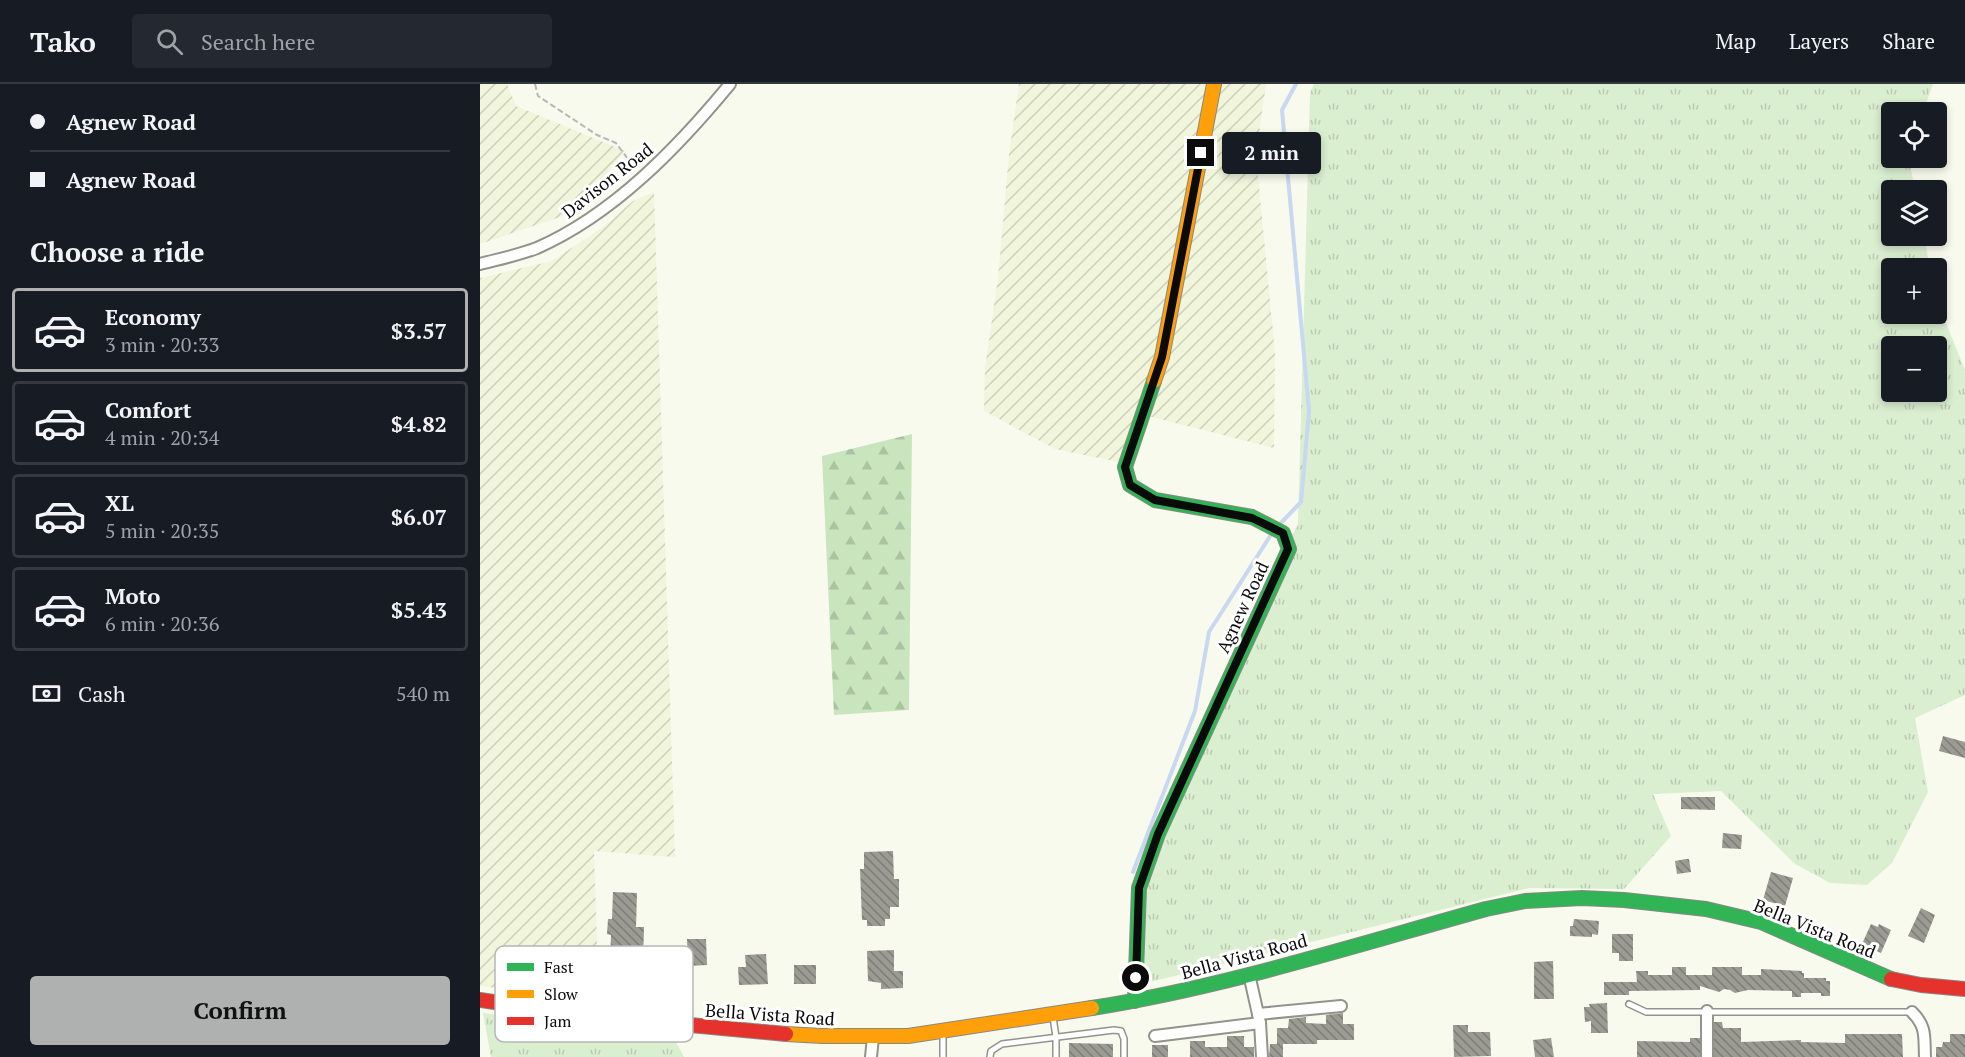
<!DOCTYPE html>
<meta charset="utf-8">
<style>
:root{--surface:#171b24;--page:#242831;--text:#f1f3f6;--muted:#9ea1a6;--line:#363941;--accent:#afb0b0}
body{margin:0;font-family:"PT Serif",serif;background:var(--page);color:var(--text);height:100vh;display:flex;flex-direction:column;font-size:22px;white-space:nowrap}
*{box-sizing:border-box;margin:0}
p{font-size:20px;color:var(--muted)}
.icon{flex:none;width:33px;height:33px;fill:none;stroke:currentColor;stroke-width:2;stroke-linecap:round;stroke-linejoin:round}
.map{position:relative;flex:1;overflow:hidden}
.side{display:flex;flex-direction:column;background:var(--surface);width:480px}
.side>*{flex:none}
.hud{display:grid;align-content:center;height:132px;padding:0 30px;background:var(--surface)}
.fabs{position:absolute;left:1401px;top:18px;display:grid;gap:12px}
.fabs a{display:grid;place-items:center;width:66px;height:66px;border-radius:6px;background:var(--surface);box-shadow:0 3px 9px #0003;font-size:30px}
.end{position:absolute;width:27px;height:27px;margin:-14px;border:8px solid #0b0b0b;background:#fff;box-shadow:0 0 0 3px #fff}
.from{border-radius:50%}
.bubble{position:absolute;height:42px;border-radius:6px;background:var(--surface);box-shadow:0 3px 9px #0003;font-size:20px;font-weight:700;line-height:42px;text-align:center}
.hud b{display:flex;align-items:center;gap:21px;height:57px;font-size:22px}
.hud b+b{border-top:2px solid var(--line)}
.hud i{width:15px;height:15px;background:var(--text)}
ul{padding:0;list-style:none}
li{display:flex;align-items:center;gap:18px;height:84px;margin:0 12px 9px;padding:0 18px;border:3px solid var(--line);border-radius:6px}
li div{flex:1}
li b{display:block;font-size:22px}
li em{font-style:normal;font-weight:700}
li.on{border-color:var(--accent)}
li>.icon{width:54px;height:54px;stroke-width:1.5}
h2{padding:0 30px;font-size:27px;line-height:72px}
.pay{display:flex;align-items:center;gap:15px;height:66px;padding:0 30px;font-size:22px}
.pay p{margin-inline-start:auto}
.button{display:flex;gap:12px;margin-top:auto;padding:12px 30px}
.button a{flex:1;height:69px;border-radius:6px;background:var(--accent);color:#111;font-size:24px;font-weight:700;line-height:69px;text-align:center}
header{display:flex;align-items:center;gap:36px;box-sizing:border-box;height:84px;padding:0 30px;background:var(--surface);border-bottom:2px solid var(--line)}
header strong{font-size:28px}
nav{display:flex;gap:33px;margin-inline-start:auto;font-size:21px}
.search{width:420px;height:54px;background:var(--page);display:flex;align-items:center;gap:15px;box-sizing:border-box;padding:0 21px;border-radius:6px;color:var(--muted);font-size:22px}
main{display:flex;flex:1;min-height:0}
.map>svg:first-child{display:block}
.farmland{fill:url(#farmland-furrows)}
.grass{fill:url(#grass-tufts);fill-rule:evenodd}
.forest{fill:url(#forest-firs)}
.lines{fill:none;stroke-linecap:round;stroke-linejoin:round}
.stream{stroke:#c7d8f0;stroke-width:4}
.building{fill:url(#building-back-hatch)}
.lane-casing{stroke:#92938d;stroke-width:8}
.street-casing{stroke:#92938d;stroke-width:14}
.fast-casing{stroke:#888984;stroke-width:16}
.slow-casing{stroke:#888984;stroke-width:16}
.jam-casing{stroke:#888984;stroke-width:16}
.path{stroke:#b7b7b5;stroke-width:2;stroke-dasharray:6 3;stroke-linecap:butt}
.lane{stroke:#fefefc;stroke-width:5}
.street{stroke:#fefefc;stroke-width:10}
.fast{stroke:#30b455;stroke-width:14}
.slow{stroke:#ff9f0a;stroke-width:14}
.jam{stroke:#e5322d;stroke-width:14}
.route{stroke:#0b0b0b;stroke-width:8}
.labels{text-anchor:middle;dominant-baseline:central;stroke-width:6;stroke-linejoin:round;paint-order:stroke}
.street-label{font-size:18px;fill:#0b0b0b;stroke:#fff}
.key{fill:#fff;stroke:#b6b6b6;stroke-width:1.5}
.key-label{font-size:16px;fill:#0b0b0b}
</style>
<header>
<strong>Tako</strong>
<div class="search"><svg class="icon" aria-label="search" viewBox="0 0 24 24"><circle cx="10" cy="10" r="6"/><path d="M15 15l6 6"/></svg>Search here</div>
<nav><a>Map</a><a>Layers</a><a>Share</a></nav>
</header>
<main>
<section class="side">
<div class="hud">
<b><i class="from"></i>Agnew Road</b>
<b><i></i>Agnew Road</b>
</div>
<h2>Choose a ride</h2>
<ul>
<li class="on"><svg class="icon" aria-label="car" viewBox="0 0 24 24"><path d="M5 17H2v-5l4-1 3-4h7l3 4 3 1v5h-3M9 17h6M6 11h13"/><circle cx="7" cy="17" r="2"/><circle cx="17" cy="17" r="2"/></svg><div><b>Economy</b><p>3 min · 20:33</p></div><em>$3.57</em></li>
<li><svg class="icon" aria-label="car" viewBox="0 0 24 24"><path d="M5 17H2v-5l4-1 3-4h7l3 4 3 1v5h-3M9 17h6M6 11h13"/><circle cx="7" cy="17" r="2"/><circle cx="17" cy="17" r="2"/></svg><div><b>Comfort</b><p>4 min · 20:34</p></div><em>$4.82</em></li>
<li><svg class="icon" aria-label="car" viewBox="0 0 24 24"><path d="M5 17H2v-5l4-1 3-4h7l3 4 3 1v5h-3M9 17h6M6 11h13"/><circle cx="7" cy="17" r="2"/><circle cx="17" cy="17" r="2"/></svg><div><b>XL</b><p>5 min · 20:35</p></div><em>$6.07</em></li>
<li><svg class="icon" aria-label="car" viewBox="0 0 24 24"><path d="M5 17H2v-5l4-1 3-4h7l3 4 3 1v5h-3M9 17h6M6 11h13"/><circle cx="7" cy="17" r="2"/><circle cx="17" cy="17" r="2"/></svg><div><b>Moto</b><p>6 min · 20:36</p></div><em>$5.43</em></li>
</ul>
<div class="pay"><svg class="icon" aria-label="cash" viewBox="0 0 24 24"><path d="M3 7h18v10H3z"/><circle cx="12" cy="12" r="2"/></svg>Cash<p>540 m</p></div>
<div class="button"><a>Confirm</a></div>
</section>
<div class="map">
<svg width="1485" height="973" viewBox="0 0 1485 973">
<defs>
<pattern id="farmland-furrows" width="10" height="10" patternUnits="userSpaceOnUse" patternTransform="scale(1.5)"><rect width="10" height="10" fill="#f0f5db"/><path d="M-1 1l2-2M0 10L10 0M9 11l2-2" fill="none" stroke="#ccd1bb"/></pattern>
<pattern id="grass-tufts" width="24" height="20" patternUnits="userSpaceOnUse" patternTransform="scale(1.5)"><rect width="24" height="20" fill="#daeed0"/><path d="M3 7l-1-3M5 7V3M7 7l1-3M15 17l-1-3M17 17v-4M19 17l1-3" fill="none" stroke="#bacbb1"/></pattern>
<pattern id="forest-firs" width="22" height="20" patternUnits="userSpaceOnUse" patternTransform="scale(1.5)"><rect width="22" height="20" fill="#c9e5be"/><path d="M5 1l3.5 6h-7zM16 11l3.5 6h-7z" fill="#abc3a2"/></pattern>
<pattern id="building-back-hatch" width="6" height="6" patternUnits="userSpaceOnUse" patternTransform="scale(1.5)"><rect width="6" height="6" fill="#9b9b94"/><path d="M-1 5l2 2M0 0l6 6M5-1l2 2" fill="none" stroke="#7d7d77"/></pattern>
</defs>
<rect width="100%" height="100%" fill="#f8faee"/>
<g class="farmland">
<polygon points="0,0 27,0 36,22 145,67 95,128 0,160"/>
<polygon points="539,0 786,0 776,71 795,269 794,364 668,332 643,379 575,365 504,327 505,284 518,194 529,70"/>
<polygon points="174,108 195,773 114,767 119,917 0,902 0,194 72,177 123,143 153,117"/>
</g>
<g class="grass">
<path d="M834 0H1453L1443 28H1412V74H1434L1431 86 1435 106H1412V152H1444L1450 184H1412V230H1456L1457 217 1485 286V611L1435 634 1448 708 1412 779 1387 801 1350 799 1315 780 1241 707 1173 710 1191 752 1144 805 1049 804 654 902 663 805 808 457 818 441 830 9ZM1412 262H1456V308H1412Z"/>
<polygon points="3,929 195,956 204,973 11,973"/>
</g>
<polygon class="forest" points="432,350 429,626 354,631 342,372"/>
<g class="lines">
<g class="stream">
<polyline points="799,441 821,418 829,327 802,26 816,0"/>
<polyline points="653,788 715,627 729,548 792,449"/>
</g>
</g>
<g class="building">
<polygon points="1463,652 1485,658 1485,674 1459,667"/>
<polygon points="1201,713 1235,713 1235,726 1201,725"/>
<polygon points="1243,749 1262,751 1261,765 1242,764"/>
<polygon points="413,767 414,795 419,795 419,823 410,823 410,835 405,835 405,842 387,842 387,836 382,836 380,785 384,785 384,768"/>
<polygon points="1206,775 1209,775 1211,788 1197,790 1195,777"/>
<polygon points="1291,788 1313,794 1305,822 1283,816"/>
<polygon points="133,808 157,809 156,843 164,843 163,880 130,879 131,851 127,850 128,835 132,835"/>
<polygon points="1441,824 1455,831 1444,859 1428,852"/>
<polygon points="1094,835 1119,837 1118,851 1112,850 1112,853 1090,852 1090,842 1093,842"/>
<polygon points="1391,840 1398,843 1399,840 1411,846 1401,869 1382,860"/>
<polygon points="1132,850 1153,850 1153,877 1139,877 1139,869 1132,869"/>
<polygon points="207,855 226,855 227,881 208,882"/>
<polygon points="414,866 414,887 423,887 423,904 401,905 401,899 388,897 387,867"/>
<polygon points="286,870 288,900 259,901 258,883 266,883 265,871"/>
<polygon points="1073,877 1074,915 1054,915 1054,878"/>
<rect x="314" y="881" width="22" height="19"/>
<polygon points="1192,883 1206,883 1206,891 1232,891 1232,883 1262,883 1262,891 1281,891 1281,885 1322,887 1322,889 1324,889 1324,894 1346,894 1346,897 1350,897 1350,912 1341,912 1341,909 1321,909 1321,913 1312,913 1312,907 1268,906 1255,909 1250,906 1244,905 1239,908 1220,902 1220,906 1149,907 1149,911 1124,911 1124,898 1157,898 1156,887 1168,887 1168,891 1192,891"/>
<polygon points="1127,919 1128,949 1111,949 1111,937 1105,938 1104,923 1110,923 1109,920"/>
<polygon points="863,929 863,940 874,940 874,956 837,956 837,960 797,960 797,944 808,944 809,935 826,933 826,939 846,940 846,931"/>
<polygon points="1234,938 1242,938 1243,944 1261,944 1261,958 1321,956 1321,958 1365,959 1365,950 1422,950 1423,973 1234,973"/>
<polygon points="973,941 988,941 988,948 1010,948 1011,972 974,973"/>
<polygon points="1470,950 1485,950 1485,973 1456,973 1456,963 1462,963 1463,958 1470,958"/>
<polygon points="747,952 764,952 764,963 774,963 774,973 710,973 710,957 725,957 725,963 747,963"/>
<polygon points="1071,954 1074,973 1055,973 1053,956"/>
<polygon points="1210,954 1220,954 1220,973 1157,973 1157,957 1210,958"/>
<polygon points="589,959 633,960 633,973 589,973"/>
<polygon points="790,960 803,960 803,973 789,973"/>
<rect x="672" y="961" width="16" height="12"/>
</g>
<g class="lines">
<defs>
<g id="lane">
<polyline points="1149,920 1166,928 1432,928"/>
<polyline points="573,933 576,953 576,973"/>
<polyline points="463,950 463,973"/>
<polyline points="510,973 511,967 522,960 634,946 641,947 644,955 644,973"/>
</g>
<g id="street">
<path d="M0 180C19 175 39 171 57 164 134 130 198 63 250 0"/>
<polyline points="769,890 780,939 782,973"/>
<polyline points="1227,927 1227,973"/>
<path d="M1432 928C1447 943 1444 953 1445 973"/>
<polyline points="778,930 861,922"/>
<polyline points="675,952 780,939"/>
<polyline points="391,973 393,953"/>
</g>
<g id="fast">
<polyline points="655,917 659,804 678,750 809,465 803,449 772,433 675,416 650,401 645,383 674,297"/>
<path d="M612 924C745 903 876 861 1006 825L1045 817 1102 814 1144 816 1226 825 1281 838 1411 895"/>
</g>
<g id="slow">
<polyline points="674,297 682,273 734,0"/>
<polyline points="306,950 342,952 428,952 612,924"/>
</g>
<g id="jam">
<polyline points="1411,895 1441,901 1485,905"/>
<polyline points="0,916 104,931 306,950"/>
</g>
</defs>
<use href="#lane" class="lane-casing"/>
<use href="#street" class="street-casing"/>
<use href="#fast" class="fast-casing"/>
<use href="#slow" class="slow-casing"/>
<use href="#jam" class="jam-casing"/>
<polyline class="path" points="55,0 58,12 117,51 136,59 148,75 139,97"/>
<use href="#lane" class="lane"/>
<use href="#street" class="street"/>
<use href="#fast" class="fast"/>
<use href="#slow" class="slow"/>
<use href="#jam" class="jam"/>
</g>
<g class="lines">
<polyline class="route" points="656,894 659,804 678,750 808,465 803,449 772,434 675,416 650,401 645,383 682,273 721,69"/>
</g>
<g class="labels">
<g class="street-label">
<text transform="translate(127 96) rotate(-38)">Davison Road</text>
<text transform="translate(762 523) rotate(-65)">Agnew Road</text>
<text transform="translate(1335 844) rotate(22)">Bella Vista Road</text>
<text transform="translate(764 872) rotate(-15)">Bella Vista Road</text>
<text transform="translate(290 930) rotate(4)">Bella Vista Road</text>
</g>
</g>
<rect x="15" y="862" width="198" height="96" rx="9" class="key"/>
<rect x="27" y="879" width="27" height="8" fill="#30b455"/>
<rect x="27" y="906" width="27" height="8" fill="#ff9f0a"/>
<rect x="27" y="933" width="27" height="8" fill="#e5322d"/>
<g class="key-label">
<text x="64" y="889">Fast</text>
<text x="64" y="916">Slow</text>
<text x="64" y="943">Jam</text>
</g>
</svg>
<div class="fabs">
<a><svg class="icon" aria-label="locate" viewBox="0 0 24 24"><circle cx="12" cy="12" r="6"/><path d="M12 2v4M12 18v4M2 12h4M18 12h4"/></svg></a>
<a><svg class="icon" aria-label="layers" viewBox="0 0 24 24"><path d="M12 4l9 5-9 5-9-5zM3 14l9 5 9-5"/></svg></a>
<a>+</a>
<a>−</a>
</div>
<i class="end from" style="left:656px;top:894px"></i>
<i class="end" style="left:721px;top:69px"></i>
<div class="bubble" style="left:742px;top:48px;width:99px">2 min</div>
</div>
</main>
